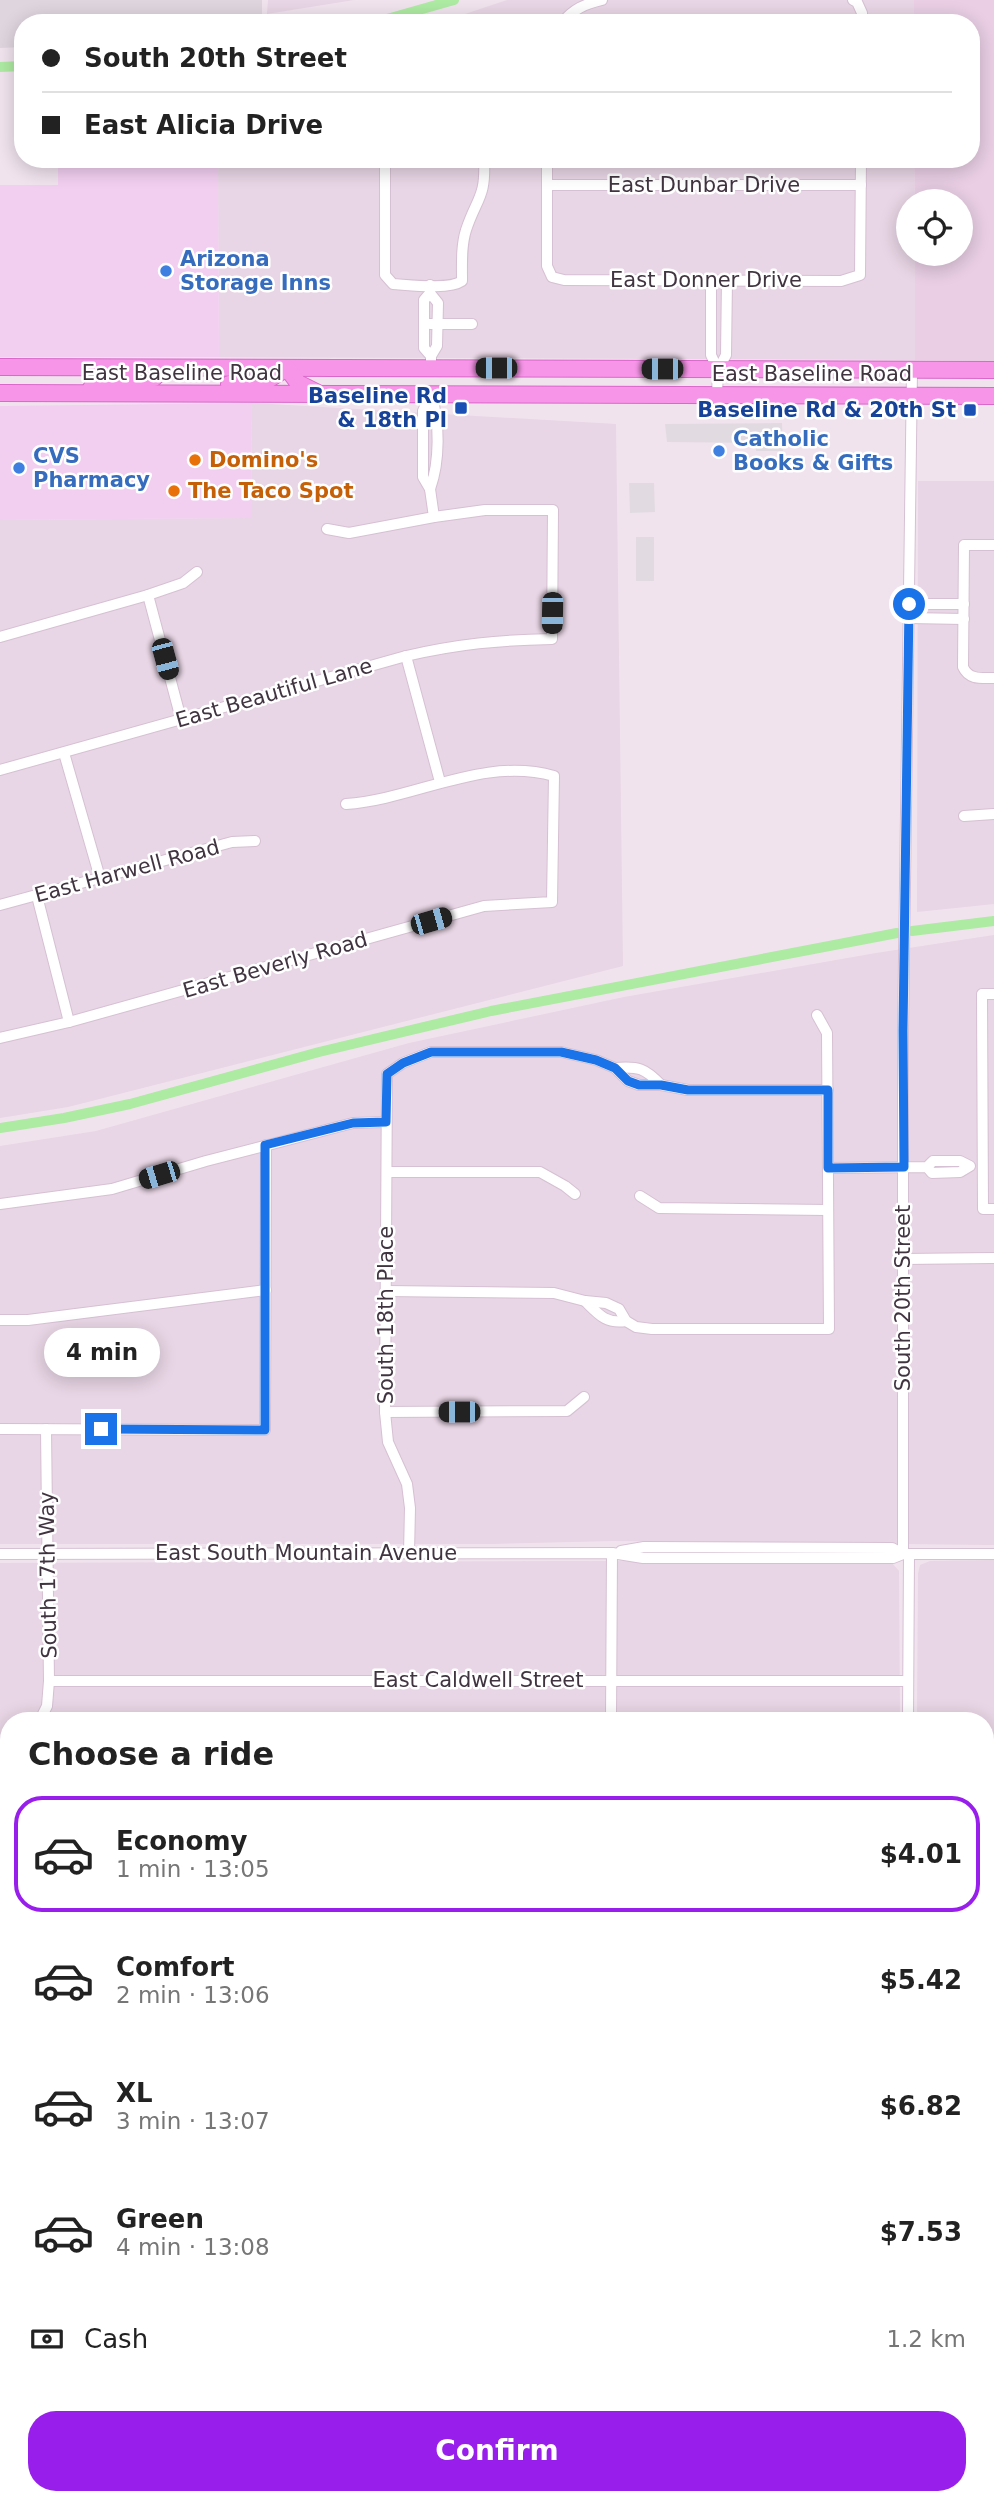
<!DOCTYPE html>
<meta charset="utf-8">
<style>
:root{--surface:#fff;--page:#f6f6f6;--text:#222;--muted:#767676;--line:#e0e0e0;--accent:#981feb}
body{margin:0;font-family:"DejaVu Sans",sans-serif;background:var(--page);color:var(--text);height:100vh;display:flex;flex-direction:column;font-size:26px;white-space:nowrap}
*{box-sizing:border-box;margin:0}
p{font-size:23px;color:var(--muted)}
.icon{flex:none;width:38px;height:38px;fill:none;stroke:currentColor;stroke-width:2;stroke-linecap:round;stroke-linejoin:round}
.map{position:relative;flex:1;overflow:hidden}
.details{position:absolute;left:0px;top:1712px;width:994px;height:793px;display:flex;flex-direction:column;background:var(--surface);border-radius:28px 28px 0 0;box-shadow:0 4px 18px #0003}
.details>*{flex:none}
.hud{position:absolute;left:14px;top:14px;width:966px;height:154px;border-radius:28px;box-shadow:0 4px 18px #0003;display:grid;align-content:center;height:154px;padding:0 28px;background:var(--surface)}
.buttons{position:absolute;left:896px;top:189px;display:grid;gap:14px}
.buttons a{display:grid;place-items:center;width:77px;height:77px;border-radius:50%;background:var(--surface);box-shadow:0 4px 18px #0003;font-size:35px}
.end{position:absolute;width:32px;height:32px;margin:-16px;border:9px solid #1a73e8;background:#fff;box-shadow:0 0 0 4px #fff}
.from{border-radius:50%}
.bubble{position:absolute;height:49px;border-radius:24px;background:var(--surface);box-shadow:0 4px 18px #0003;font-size:23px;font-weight:700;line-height:49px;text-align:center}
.car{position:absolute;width:21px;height:42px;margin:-21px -10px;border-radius:9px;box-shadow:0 0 5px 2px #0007;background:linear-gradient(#222 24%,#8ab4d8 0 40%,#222 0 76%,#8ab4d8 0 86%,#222 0)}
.hud b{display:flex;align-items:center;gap:24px;height:66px;font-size:26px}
.hud b+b{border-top:2px solid var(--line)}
.hud i{width:18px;height:18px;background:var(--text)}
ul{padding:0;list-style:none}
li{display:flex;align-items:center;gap:21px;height:116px;margin:0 14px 10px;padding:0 14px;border:4px solid transparent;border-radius:28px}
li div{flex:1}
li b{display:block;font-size:26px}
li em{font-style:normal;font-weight:700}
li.selected{border-color:var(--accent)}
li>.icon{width:63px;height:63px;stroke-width:1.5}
h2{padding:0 28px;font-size:32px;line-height:84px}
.pay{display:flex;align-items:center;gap:18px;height:77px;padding:0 28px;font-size:26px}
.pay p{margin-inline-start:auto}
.cta{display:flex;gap:14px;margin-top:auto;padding:14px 28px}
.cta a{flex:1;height:80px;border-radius:28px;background:var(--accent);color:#fff;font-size:28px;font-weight:700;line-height:80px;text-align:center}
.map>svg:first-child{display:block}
.residential{fill:#e8d5e5}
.commercial{fill:#f2cff1}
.industrial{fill:#dfd5df}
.education{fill:#e9cee4}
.grass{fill:url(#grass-tufts)}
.parking{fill:#e1dbe1}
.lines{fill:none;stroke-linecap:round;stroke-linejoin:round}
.canal{stroke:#adeaa2;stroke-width:10}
.street-casing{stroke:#d6c0d3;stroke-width:12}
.primary-casing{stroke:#da67ca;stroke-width:18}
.street{stroke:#fff;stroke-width:10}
.primary{stroke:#f795e8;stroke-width:16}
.route{stroke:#1a73e8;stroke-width:9}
.shop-dot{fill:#3f7fe0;stroke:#fff;stroke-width:2.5}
.transit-dot{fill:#1a4fb4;stroke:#fff;stroke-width:2.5}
.food-dot{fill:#e8710a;stroke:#fff;stroke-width:2.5}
.labels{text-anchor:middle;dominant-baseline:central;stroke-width:5;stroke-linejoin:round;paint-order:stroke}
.street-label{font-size:21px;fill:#413441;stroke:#fff}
.shop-label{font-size:21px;font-weight:bold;fill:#366cbe;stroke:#fff;text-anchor:start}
.transit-label{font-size:21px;font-weight:bold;fill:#164399;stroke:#fff;text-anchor:end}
.food-label{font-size:21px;font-weight:bold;fill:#c56008;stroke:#fff;text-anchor:start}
</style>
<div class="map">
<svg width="994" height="2504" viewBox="0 0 994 2504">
<defs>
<pattern id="grass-tufts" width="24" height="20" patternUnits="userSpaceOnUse" patternTransform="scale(1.75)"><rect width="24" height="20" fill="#e2aeb3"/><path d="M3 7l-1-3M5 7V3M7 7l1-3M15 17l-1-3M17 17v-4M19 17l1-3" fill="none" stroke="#b98e93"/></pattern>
</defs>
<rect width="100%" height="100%" fill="#f0e3ee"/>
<g class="residential">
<polygon points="268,0 354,0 267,14"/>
<polygon points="507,0 914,0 914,23 438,23"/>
<polygon points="218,159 914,159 915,201 908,201 908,254 915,254 915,360 219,357"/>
<polygon points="252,403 616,424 623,966 68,1107 0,1118 0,520 251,518"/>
<polygon points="918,481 994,481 994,904 917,912"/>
<polygon points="994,935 994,1545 614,1541 492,1544 0,1544 0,1146 96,1131 409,1043 624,997 876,953"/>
<polygon points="994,1560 994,2416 985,2416 985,1720 917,1720 918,1574 920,1565 930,1561"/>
<polygon points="569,1561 891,1562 899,1571 900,1720 9,1720 9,2496 331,2496 331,2504 0,2504 0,1563"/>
<polygon points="487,2496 607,2496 607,2504 489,2504"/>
<polygon points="632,2496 838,2496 830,2504 645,2504"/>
</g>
<g class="commercial">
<polygon points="58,159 218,159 219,357 0,357 0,185 58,185"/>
<polygon points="252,403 251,518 0,520 0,406"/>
</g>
<polygon class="industrial" points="0,0 262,0 262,21 23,23 23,47 0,48"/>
<polygon class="education" points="914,0 994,0 994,361 915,360 915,254 961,254 961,201 915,201 914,159 971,159 971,23 914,23"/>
<polygon class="grass" points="985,2416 994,2416 994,2504 858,2504 865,2496 985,2496"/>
<g class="parking">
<polygon points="782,423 783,451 756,451 756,443 667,442 665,424"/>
<polygon points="629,483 654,483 655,512 630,513"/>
<rect x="636" y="537" width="18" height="44"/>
</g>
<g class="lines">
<g class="canal">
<polyline points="373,23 454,0"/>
<polyline points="0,67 23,66"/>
<polyline points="912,931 994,921"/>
<polyline points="0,1128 64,1118 130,1104 319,1052 491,1011 897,933"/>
</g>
<defs>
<g id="street">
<polyline points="853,0 857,2 862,13 862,23"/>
<path d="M562 23C573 9 585 4 602 0"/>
<path d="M385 159V275L393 284C410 285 449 290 462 281 462 264 461 246 466 230 477 197 486 198 484 159"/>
<polyline points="547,159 547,266 552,277 564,280 841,281 860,275 861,159"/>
<polyline points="547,185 861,185"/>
<polyline points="711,280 711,355 718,370 717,395"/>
<polyline points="430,285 430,293 438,303 437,346 431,356 431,368"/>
<polyline points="430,293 424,300 424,348 431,356"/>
<polyline points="430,324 472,324"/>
<polyline points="718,370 726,355 727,280"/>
<polyline points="431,394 423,411 423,477 430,489 434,517"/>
<path d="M430 489C440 461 440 422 431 394"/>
<path d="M994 545H964L963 667C969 680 981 678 994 678"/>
<polyline points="148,595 181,719"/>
<polyline points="909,604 964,604"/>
<polyline points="909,618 964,619"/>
<polyline points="0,637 148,595 183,583 197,572"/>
<polyline points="406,656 440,782"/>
<polyline points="64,753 100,878"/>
<path d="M0 770 406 656C458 644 499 640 552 639L553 510H485L434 517 349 533 327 529"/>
<polyline points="964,816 994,814"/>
<polyline points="37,896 69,1022"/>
<polyline points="0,905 232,842 255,841"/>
<polyline points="994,994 982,994 983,1209 994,1209"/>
<path d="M0 1038 69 1022 484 906 552 902 554 776C483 756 416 799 346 804"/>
<path d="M615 1068C638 1066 645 1068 661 1085"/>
<polyline points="828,1168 927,1167 933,1161 960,1161 970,1166 960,1172 932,1173 927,1167"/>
<polyline points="387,1172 540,1172 565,1186 575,1194"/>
<polyline points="640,1196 659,1208 828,1210"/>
<polyline points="0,1204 112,1189 206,1161 353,1123 386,1122"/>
<polyline points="904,1259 994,1258"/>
<polyline points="386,1291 554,1293 585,1301 606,1303 619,1309 626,1321 636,1327 652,1329 829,1329 827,1033 817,1015"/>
<path d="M585 1301C599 1315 606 1324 626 1321"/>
<polyline points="0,1320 28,1320 266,1290"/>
<polyline points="385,1412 567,1411 584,1397"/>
<polyline points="0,1429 265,1430 266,1145"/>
<polyline points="621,1551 644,1547 892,1548 903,1554"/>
<polyline points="409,1553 410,1508 407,1484 388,1442 385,1412 387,1074 403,1063 431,1052 561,1052 596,1060 615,1068 628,1081 639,1085 661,1085 688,1090 828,1090"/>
<polyline points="0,1554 612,1553 643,1558 893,1558 903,1554 994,1554"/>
<polyline points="903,1554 903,1031 912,370"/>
<polyline points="49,1681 908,1681"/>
<polyline points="40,1720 47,1706 49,1681 46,1429"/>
<polyline points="611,1720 612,1553"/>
<polyline points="908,1720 909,1555"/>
<polyline points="0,1772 9,1760"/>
<polyline points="0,1874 9,1874"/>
<polyline points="0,2001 9,2001"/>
<polyline points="0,2140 9,2140"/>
<polyline points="985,2141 994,2141"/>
<polyline points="991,2238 993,2333 991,2355 994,2356"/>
<polyline points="0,2368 9,2366"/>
<polyline points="323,2504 323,2496"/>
<polyline points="520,2504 522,2496"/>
<polyline points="615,2504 615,2496"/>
<polyline points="840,2504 848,2496"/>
</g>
<g id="primary">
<polyline points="0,367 994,370"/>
<polyline points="229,384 268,380 287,368 298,383 318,393"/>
<polyline points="91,388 103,383 154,378 160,372 161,368"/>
<polyline points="0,393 994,396"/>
</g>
</defs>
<use href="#street" class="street-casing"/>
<use href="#primary" class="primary-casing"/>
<use href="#street" class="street"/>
<use href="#primary" class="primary"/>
</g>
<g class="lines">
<polyline class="route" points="101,1429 265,1430 265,1145 353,1123 386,1122 387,1074 403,1063 431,1052 561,1052 596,1060 615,1068 628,1081 639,1085 661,1085 688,1090 828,1090 828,1168 904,1167 903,1031 909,604"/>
</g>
<g class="shop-dot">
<circle cx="166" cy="271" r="7"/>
<circle cx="719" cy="451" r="7"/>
<circle cx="19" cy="468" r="7"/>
</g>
<g class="transit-dot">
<rect x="454" y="401" width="14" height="14" rx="3.5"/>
<rect x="963" y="403" width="14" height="14" rx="3.5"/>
</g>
<g class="food-dot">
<circle cx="195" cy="460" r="7"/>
<circle cx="174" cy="491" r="7"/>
</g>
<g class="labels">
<g class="street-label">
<text x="704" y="185">East Dunbar Drive</text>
<text x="706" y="280">East Donner Drive</text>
<text x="182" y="373">East Baseline Road</text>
<text x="812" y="374">East Baseline Road</text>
<text transform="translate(274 693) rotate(-16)">East Beautiful Lane</text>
<text transform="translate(127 871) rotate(-15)">East Harwell Road</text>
<text transform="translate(275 965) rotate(-16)">East Beverly Road</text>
<text transform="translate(903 1298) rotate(-90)">South 20th Street</text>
<text transform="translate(386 1315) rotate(-90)">South 18th Place</text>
<text x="306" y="1553">East South Mountain Avenue</text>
<text transform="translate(48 1575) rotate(-91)">South 17th Way</text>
<text x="478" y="1680">East Caldwell Street</text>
</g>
<g class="shop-label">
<text x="180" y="259">Arizona<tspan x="180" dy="24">Storage Inns</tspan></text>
<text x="733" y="439">Catholic<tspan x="733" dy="24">Books &amp; Gifts</tspan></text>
<text x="33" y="456">CVS<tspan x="33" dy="24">Pharmacy</tspan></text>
</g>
<g class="transit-label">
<text x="447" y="396">Baseline Rd<tspan x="447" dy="24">&amp; 18th Pl</tspan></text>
<text x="956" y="410">Baseline Rd &amp; 20th St</text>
</g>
<g class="food-label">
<text x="209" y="460">Domino's</text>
<text x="188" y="491">The Taco Spot</text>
</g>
</g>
</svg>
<div class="buttons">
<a><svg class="icon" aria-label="locate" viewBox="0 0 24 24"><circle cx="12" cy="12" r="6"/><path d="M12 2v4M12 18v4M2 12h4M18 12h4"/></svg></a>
</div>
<i class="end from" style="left:909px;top:604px"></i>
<i class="end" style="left:101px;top:1429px"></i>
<div class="bubble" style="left:44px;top:1328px;width:116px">4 min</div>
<i class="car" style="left:496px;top:368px;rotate:270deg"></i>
<i class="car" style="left:662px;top:369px;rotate:270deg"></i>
<i class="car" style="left:552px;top:613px;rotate:181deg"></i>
<i class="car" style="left:165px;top:659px;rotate:165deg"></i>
<i class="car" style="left:431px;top:921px;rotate:74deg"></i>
<i class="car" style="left:159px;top:1175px;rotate:253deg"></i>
<i class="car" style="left:459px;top:1412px;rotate:270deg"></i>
<div class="hud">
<b><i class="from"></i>South 20th Street</b>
<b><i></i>East Alicia Drive</b>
</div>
<section class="details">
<h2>Choose a ride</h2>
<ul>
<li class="selected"><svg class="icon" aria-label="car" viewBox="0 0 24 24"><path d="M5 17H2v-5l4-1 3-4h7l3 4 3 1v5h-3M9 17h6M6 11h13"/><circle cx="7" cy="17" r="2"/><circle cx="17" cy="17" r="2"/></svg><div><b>Economy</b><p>1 min · 13:05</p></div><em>$4.01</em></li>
<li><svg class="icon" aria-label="car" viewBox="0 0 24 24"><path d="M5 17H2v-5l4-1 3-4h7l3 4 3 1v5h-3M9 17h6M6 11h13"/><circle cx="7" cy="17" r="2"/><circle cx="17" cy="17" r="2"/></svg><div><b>Comfort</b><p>2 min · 13:06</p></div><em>$5.42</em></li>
<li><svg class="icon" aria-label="car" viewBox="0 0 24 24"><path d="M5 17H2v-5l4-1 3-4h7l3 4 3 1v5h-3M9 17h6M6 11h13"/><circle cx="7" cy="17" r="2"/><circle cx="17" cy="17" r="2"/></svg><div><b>XL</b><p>3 min · 13:07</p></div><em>$6.82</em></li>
<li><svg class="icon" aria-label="car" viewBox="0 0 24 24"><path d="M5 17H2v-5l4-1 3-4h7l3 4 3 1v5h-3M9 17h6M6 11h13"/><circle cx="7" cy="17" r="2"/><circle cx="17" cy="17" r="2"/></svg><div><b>Green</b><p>4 min · 13:08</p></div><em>$7.53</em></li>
</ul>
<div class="pay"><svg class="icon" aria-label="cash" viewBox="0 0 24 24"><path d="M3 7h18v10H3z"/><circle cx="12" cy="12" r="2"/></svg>Cash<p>1.2 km</p></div>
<div class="cta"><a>Confirm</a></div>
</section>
</div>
